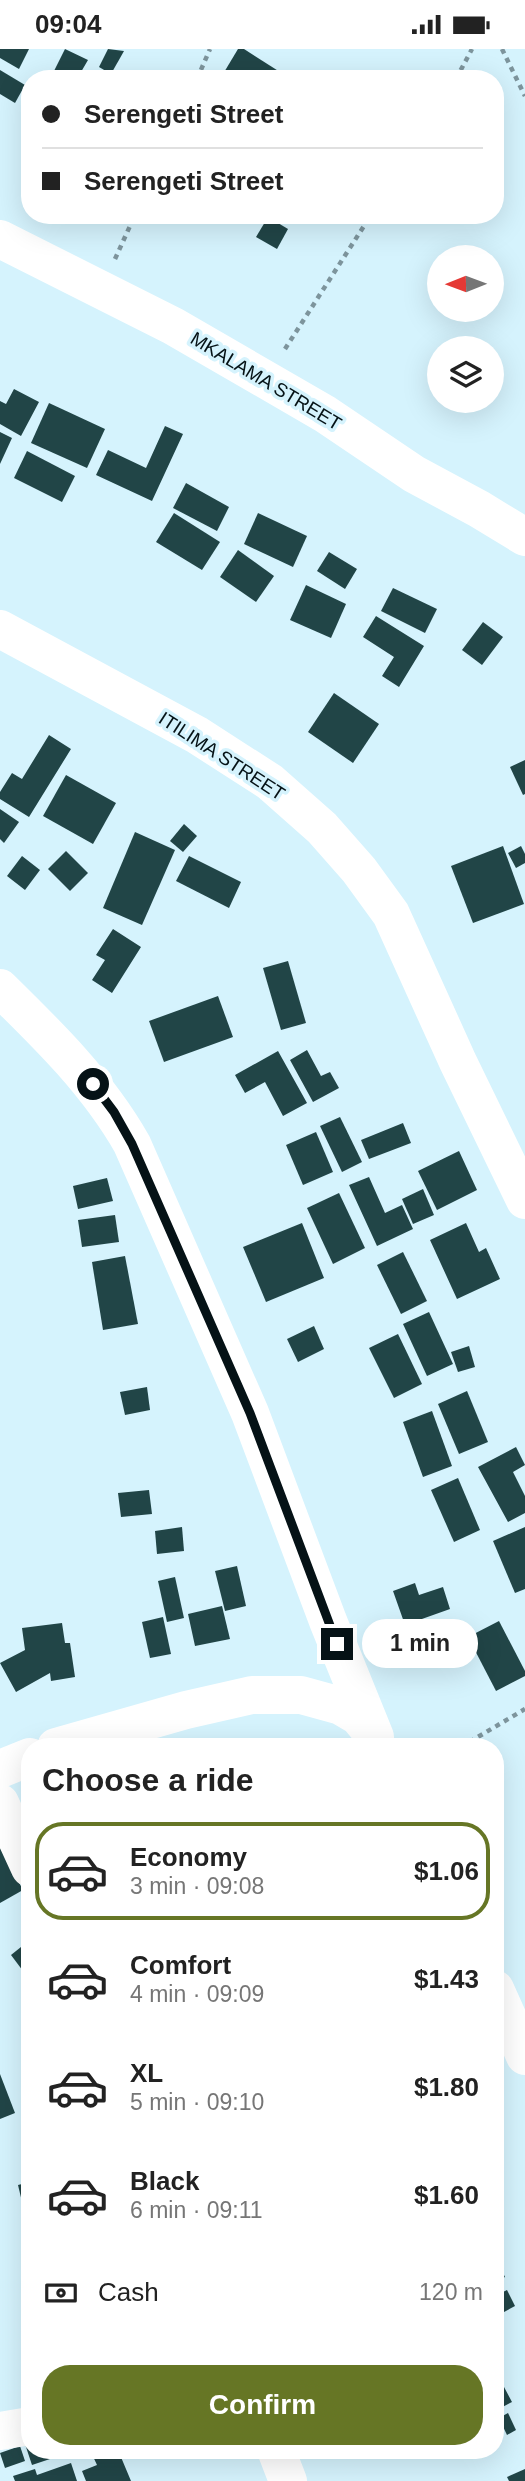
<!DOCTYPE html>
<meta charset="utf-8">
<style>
:root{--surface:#fff;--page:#f2f2f2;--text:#222;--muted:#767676;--line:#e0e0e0;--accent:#667625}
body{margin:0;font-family:Helvetica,sans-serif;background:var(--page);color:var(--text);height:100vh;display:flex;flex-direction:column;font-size:26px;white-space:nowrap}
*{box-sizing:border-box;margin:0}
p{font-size:23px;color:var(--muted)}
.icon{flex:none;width:38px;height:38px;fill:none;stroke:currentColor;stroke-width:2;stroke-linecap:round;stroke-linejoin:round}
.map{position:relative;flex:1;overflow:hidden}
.side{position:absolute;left:21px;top:1689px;width:483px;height:721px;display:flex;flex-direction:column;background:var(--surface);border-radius:28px;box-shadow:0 7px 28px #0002}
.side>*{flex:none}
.top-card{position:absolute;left:21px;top:21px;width:483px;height:154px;border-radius:28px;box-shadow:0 7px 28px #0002;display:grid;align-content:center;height:154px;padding:0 21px;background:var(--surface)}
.needle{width:46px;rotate:269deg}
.tools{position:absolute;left:427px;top:196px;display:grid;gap:14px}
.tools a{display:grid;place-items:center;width:77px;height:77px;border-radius:50%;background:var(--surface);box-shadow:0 7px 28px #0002;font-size:35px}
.end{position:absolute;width:32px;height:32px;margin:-16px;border:9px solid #051216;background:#fff;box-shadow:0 0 0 4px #fff}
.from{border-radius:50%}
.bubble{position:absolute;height:49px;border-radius:24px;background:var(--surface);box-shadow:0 7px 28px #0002;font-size:23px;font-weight:700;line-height:49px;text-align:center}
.top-card b{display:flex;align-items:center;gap:24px;height:66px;font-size:26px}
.top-card b+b{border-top:2px solid var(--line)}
.top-card i{width:18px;height:18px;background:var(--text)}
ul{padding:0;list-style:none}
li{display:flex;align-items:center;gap:21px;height:98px;margin:0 14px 10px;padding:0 7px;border:4px solid transparent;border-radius:28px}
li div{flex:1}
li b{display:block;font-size:26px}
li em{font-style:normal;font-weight:700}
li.selected{border-color:var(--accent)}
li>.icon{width:63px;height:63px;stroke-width:1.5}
h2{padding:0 21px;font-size:32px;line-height:84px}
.pay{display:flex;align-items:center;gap:18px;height:77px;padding:0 21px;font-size:26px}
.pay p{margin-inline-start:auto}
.action{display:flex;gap:14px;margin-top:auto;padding:14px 21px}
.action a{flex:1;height:80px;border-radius:28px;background:var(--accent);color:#fff;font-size:28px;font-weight:700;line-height:80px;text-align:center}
.status{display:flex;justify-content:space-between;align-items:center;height:49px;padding:0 35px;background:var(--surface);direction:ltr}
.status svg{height:19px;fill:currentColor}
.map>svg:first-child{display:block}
.building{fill:#214547}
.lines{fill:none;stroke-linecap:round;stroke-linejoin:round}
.path{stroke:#7d949c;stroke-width:4.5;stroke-dasharray:5 5;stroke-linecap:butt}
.minor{stroke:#fff;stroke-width:38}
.route{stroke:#051216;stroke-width:9}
.labels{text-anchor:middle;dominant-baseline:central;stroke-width:7;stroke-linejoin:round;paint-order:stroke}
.street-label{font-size:19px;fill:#051216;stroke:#d5f3fd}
</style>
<div class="status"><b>09:04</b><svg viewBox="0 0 49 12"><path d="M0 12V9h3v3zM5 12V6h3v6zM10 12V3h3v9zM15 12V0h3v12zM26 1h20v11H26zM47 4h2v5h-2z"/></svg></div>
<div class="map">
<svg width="525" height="2432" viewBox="0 0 525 2432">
<rect width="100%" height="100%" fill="#d5f3fd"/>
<g class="building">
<polygon points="0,0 29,0 19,20 0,9"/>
<polygon points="65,0 88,11 81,23 94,30 50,30"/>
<polygon points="108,0 124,2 111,25 99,18"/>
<polygon points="238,0 244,0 291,30 220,30"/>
<polygon points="0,21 25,36 15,54 0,45"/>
<polygon points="268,168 288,180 277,200 256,188"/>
<polygon points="14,340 39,353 21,387 0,375 0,352 6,355"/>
<polygon points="49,354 105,380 87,419 31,394"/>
<polygon points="165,377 183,385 152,452 96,426 108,401 146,419"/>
<polygon points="0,383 12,389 0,415"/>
<polygon points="27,402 75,427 62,453 14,429"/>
<polygon points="186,434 229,458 217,482 173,459"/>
<polygon points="174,464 220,493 202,521 156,493"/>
<polygon points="258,464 307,487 293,518 244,495"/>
<polygon points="238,501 274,527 256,553 220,528"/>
<polygon points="329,503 357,520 345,540 317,522"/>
<polygon points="306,536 346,555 331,589 290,571"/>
<polygon points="393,539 437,560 425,584 381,562"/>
<polygon points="376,567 424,597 399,638 382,627 394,608 363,588"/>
<polygon points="483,573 503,588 482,616 462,601"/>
<polygon points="334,644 379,675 353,714 308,683"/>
<polygon points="49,686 71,700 29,768 0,750 0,743 12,724 22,730"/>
<polygon points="525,711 525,745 523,746 510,718"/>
<polygon points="66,726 116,754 93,795 43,767"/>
<polygon points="0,760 19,773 4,794 0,790"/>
<polygon points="184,775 197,787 183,803 170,792"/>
<polygon points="135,783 175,801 142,876 103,859"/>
<polygon points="503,797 524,855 473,874 451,817"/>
<polygon points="521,797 525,805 525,814 516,819 508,804"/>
<polygon points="66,802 88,824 70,842 48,820"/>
<polygon points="22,807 40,821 25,841 7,827"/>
<polygon points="189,807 241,833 229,859 176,832"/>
<polygon points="113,880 141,898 112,944 92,931 105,911 96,906"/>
<polygon points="288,912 306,974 281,981 263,919"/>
<polygon points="218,947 233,988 164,1013 149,972"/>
<polygon points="307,1001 321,1027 330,1023 339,1039 313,1053 290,1011"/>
<polygon points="278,1002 307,1054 283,1067 265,1033 245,1044 235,1026"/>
<polygon points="340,1068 362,1113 342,1123 320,1077"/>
<polygon points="403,1074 411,1094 369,1110 361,1091"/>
<polygon points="316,1083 333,1123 303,1136 286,1096"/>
<polygon points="459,1102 477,1141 437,1161 418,1122"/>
<polygon points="369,1128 385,1164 402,1156 413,1180 377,1197 349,1136"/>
<polygon points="107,1129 113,1152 78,1160 73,1137"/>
<polygon points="423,1140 434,1166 413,1175 402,1150"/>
<polygon points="339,1144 365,1199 333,1215 307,1159"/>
<polygon points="115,1166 119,1193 82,1198 78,1171"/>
<polygon points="302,1174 324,1229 266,1253 243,1198"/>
<polygon points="466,1174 479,1203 486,1199 500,1230 457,1250 430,1191"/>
<polygon points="403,1203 427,1252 401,1265 377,1216"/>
<polygon points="125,1207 138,1275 103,1281 92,1213"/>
<polygon points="429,1263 453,1315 427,1327 403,1275"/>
<polygon points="314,1277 324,1300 298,1313 287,1290"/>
<polygon points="398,1285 422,1335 394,1349 369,1299"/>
<polygon points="469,1297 475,1318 458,1323 451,1303"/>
<polygon points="147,1338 150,1361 125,1366 120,1343"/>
<polygon points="467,1342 488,1393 459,1405 438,1355"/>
<polygon points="432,1362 452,1417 423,1428 403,1373"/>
<polygon points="516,1398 525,1416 513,1423 525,1447 525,1464 508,1473 478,1418"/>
<polygon points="458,1429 480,1481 454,1493 431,1441"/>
<polygon points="149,1441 152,1465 121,1468 118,1444"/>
<polygon points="182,1478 184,1502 157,1505 155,1482"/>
<polygon points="525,1478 525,1540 515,1544 493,1492"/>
<polygon points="237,1517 246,1557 225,1562 215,1522"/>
<polygon points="175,1528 184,1569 167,1573 158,1532"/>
<polygon points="415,1534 419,1546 443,1538 450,1560 405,1576 393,1542"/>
<polygon points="222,1557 230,1590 195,1597 188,1565"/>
<polygon points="163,1568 171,1605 150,1609 142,1573"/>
<polygon points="499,1572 525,1622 525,1627 496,1642 468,1588"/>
<polygon points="62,1574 65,1594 70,1594 75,1628 51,1632 50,1624 16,1643 0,1614 25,1601 22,1579"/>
<polygon points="0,1798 23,1841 0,1854"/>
<polygon points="26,1894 30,1899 30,1917 23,1922 11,1906"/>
<polygon points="0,2025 15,2064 0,2070"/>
<polygon points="30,2133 30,2156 23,2157 18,2136"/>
<polygon points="495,2208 505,2228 495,2233"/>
<polygon points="507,2241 515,2257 495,2268 495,2247"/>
<polygon points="30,2283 30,2308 21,2286"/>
<polygon points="495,2321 512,2353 495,2362"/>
<polygon points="508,2364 516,2381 507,2386 499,2369"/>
<polygon points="30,2394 30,2401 57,2401 59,2407 32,2416 25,2395"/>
<polygon points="20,2397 25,2412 5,2419 0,2404"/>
<polygon points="90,2401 118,2401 131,2432 86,2432 82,2422 97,2416"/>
<polygon points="71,2414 77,2432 15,2432 13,2427 35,2420 37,2426"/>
<polygon points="525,2420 525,2432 509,2432 507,2428"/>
</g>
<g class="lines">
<g class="path">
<polyline points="502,0 525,47"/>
<polyline points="197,30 210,0"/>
<polyline points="456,30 472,0"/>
<polyline points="115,210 135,166"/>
<polyline points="285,300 371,166"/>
<polyline points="461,1698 525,1660"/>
</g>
<g class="minor">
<polyline points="0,190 173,277 325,365 414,425 479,460 525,488"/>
<polyline points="0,580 197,686 270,733 322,779 359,821 391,865 458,1013 525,1151"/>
<path d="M0 939C49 987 98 1035 132 1095L250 1364 328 1572 375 1688"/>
<polyline points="56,1698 186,1661 252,1646 301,1646 341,1657 358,1667 372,1684"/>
<polyline points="0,1720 30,1708"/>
<polyline points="0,1754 30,1819"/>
<polyline points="495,1940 525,2007"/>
<polyline points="0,2382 30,2377"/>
<polyline points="276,2401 288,2432"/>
</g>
</g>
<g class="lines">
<polyline class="route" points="93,1035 114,1063 132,1095 250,1364 337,1595"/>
</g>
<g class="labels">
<g class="street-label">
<text transform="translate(266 332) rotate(31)">MKALAMA STREET</text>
<text transform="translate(222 707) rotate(33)">ITILIMA STREET</text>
</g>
</g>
</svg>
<div class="tools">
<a><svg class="needle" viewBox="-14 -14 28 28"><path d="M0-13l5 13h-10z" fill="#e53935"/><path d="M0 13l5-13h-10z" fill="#767676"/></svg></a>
<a><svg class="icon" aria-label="layers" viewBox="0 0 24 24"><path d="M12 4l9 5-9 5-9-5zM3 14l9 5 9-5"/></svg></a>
</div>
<i class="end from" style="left:93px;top:1035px"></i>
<i class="end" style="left:337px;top:1595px"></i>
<div class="bubble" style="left:362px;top:1570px;width:116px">1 min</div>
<div class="top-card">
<b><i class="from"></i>Serengeti Street</b>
<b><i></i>Serengeti Street</b>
</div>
<section class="side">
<h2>Choose a ride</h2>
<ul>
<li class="selected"><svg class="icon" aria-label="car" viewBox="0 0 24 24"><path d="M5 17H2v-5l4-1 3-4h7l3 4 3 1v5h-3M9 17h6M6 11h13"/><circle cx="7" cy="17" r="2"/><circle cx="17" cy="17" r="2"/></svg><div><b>Economy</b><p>3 min · 09:08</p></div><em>$1.06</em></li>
<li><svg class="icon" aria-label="car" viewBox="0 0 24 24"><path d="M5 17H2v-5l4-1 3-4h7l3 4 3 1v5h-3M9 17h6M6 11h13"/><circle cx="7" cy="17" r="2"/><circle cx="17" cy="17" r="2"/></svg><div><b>Comfort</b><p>4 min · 09:09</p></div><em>$1.43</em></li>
<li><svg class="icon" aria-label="car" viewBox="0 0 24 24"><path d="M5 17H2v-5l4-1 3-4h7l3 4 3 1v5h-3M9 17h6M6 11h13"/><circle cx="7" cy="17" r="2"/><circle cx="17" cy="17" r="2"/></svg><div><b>XL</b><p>5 min · 09:10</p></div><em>$1.80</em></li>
<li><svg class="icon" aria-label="car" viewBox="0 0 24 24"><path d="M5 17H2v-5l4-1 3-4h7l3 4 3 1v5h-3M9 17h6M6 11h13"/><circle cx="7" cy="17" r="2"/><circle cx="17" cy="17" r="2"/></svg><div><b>Black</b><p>6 min · 09:11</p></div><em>$1.60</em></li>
</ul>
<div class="pay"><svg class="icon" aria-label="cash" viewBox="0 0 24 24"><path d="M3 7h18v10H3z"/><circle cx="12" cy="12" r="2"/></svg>Cash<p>120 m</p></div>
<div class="action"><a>Confirm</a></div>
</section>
</div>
